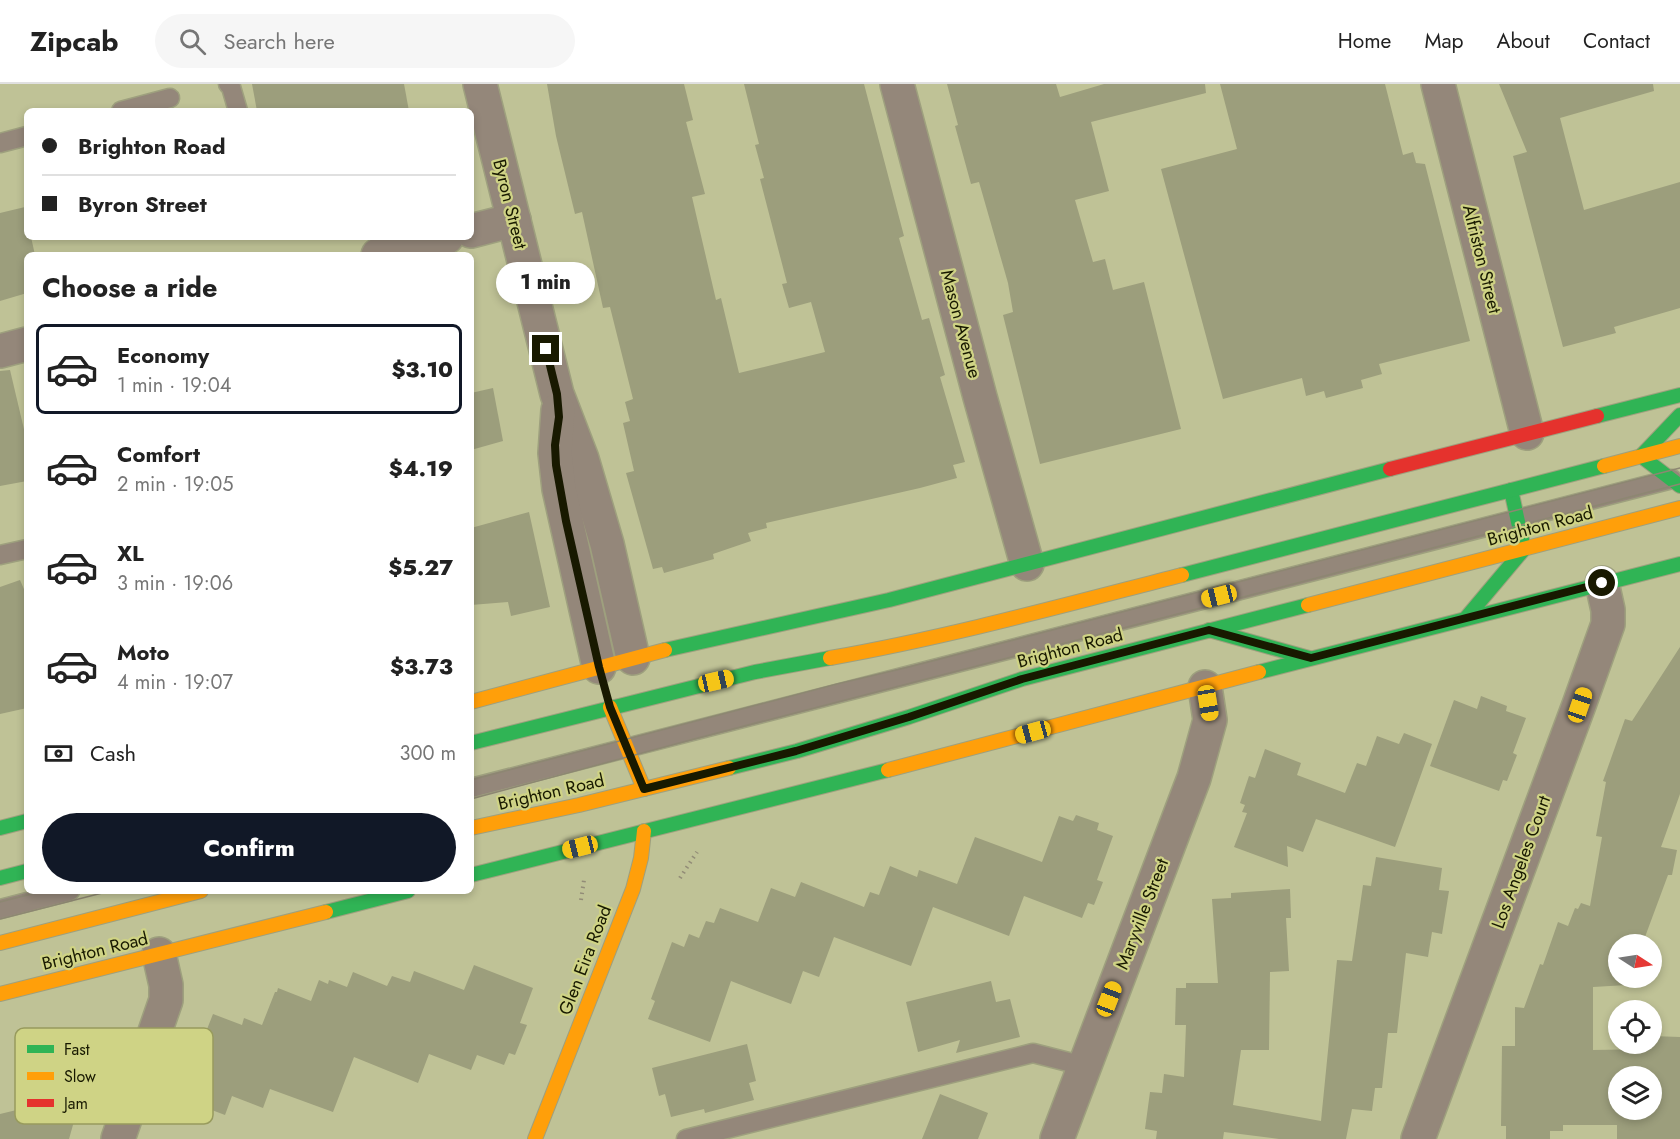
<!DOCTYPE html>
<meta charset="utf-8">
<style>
:root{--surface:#fff;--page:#f6f6f6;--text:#222;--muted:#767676;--line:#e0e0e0;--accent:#111827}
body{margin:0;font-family:Jost,sans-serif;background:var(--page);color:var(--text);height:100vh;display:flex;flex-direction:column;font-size:22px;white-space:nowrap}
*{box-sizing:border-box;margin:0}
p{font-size:20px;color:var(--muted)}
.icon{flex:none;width:33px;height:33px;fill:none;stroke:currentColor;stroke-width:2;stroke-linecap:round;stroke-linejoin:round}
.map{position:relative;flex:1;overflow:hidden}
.drawer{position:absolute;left:24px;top:168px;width:450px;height:642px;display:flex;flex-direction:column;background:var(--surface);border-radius:9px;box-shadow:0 3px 9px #0003}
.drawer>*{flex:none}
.top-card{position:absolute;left:24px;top:24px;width:450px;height:132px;border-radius:9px;box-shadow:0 3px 9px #0003;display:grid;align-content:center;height:132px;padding:0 18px;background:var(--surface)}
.needle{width:39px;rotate:102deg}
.fabs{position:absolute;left:1608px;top:850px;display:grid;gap:12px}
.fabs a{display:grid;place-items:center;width:54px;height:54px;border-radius:50%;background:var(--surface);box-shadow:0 3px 9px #0003;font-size:30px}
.end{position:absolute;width:27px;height:27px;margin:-14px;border:8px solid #181900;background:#fff;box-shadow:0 0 0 3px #fff}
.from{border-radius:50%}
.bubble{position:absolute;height:42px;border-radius:21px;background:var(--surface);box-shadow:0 3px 9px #0003;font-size:20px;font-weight:800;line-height:42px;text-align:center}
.car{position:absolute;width:18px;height:36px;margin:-18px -9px;border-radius:8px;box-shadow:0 0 4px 2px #0007;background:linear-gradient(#f5c518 24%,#345 0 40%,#f5c518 0 76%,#345 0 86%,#f5c518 0)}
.top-card b{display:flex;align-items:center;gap:21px;height:57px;font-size:22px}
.top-card b+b{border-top:2px solid var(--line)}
.top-card i{width:15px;height:15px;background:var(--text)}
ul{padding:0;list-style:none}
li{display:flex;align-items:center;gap:18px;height:90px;margin:0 12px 9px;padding:0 6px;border:3px solid transparent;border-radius:9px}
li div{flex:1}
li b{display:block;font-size:22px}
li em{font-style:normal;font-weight:800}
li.selected{border-color:var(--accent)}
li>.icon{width:54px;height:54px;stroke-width:1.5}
h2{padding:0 18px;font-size:27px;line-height:72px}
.pay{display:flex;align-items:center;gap:15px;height:66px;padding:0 18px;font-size:22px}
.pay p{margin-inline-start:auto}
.cta{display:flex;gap:12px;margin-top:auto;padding:12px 18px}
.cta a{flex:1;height:69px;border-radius:36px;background:var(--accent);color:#fff;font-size:24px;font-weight:800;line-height:69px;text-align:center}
header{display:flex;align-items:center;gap:36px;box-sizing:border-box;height:84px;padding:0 30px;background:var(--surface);border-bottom:2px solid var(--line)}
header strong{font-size:28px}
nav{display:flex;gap:33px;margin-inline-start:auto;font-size:21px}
.search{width:420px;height:54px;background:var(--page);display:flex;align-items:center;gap:15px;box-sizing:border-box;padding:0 21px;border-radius:33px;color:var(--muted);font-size:22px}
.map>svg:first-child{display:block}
.building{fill:#9c9e7c;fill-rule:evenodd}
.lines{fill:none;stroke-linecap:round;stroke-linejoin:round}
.lane-casing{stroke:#9ea07e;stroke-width:21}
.street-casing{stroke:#9ea07e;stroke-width:36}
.fast-casing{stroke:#9ea07e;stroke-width:16}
.slow-casing{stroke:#9ea07e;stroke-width:16}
.jam-casing{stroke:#9ea07e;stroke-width:16}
.path{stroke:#928c77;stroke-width:4;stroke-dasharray:1.5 4.5;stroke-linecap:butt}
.lane{stroke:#94877a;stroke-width:18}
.street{stroke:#94877a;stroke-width:33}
.fast{stroke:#30b455;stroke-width:14}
.slow{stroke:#ff9f0a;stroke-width:14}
.jam{stroke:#e5322d;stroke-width:14}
.tram{stroke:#8d8772;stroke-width:1.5}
.route{stroke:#181900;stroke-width:8}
.labels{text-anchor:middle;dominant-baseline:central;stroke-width:4.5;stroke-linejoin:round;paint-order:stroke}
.street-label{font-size:18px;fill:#181900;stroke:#cfd385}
.key{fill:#cfd385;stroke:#989b5d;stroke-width:1.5}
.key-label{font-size:16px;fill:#181900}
</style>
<header>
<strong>Zipcab</strong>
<div class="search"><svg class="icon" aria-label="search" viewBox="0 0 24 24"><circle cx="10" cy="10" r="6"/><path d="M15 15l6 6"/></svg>Search here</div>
<nav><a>Home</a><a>Map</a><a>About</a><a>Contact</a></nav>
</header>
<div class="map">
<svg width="1680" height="1055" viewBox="0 0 1680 1055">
<rect width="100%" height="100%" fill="#bfc296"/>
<g class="building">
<polygon points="252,0 404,0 409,27 257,27"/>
<polygon points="547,0 684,0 693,36 686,38 705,110 692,113 716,216 721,214 739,289 825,268 811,218 789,224 782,200 787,199 760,95 764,94 755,61 759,60 744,0 864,0 904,152 899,154 922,236 929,234 945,291 940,293 965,378 953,381 957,394 920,404 766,439 767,444 748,449 751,457 713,470 714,475 664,489 662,483 653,485 626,389 634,387 623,339 630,337 625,318 633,315 610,223 603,224 582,128 575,130 556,52"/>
<polygon points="947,0 1056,0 1060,13 1104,0 1205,0 1206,9 1091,38 1109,107 1075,116 1093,178 1105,175 1113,206 1144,198 1181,345 1040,380 1003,231 1013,228 1008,199 979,98 971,100 955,42 958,41"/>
<polygon points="1220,0 1385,0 1403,71 1413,68 1416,79 1425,80 1470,257 1379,280 1382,290 1361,296 1363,304 1326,314 1324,307 1306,312 1302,294 1223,315 1161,85 1237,65"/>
<polygon points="1499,0 1653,0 1654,7 1560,34 1584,126 1680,98 1680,224 1614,243 1616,249 1563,263 1513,72 1527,68"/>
<polygon points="25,123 27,153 31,153 35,171 27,171 27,209 0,217 0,129"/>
<polygon points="10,286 27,358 27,397 0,402 0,287"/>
<polygon points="493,304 503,357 471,366 471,309"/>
<polygon points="529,428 550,523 511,532 508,518 471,521 471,444"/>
<polygon points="20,496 27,512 27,624 0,630 0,503"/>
<path d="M1680 563V710L1661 763 1677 766 1672 791H1668L1642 861H1618V894H1630L1627 901 1593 903V966L1652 965V952L1680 953V1055H1617V1041H1563V1047H1550V1055H1506V1042H1501L1502 962H1515V923L1524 924 1540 880 1543 881 1558 838 1568 842 1575 824 1578 825 1581 819 1590 822 1602 753 1596 752 1606 698 1603 697 1625 635 1632 637ZM1618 993H1652V1026H1618Z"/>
<polygon points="1481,612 1507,622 1506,627 1526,634 1513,669 1517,671 1507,697 1503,696 1499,707 1430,682 1454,616 1477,625"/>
<polygon points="1404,649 1432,660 1395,763 1316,735 1303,768 1287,762 1288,783 1234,763 1247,729 1242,728 1245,721 1240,719 1249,692 1255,694 1265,665 1301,679 1297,691 1345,709 1357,679 1366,682 1377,652 1399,660"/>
<polygon points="1076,731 1099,739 1097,746 1113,752 1097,796 1103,798 1094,821 1088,819 1082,834 1024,812 1009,852 933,823 911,882 834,853 819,893 803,887 791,920 731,897 710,958 648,935 655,917 651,915 672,858 684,863 689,850 699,854 706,837 714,839 720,824 758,838 771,804 795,813 801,798 864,823 870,808 879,811 890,782 917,793 919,786 957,800 975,753 1042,778 1059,732 1073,737"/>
<polygon points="1376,773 1442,784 1439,806 1449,807 1442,850 1432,848 1428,873 1406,869 1397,949 1388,949 1382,1004 1375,1004 1372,1027 1352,1025 1346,1055 1279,1055 1224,1048 1223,1055 1156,1055 1157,1047 1145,1045 1150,1008 1162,1009 1164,990 1184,993 1186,941 1175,941 1176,904 1186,904 1186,899 1218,899 1212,815 1231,814 1231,809 1290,805 1291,834 1286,834 1289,887 1270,888 1269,966 1241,966 1233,1021 1321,1037 1337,876 1352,877 1363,801 1371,802"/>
<polygon points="474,881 533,904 520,939 527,941 515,971 509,969 504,981 477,971 471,986 429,970 418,999 354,973 333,1028 270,1005 263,1024 232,1012 225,1031 180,1014 213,930 242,941 244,934 262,941 275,908 277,908 278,904 311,917 319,896 328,900 329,896 347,903 353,888 387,902 392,892 410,898 414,887 464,906"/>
<polygon points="991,897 996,918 1010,915 1020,953 956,969 960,956 918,968 906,918"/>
<polygon points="747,960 756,997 749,999 754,1016 705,1029 704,1025 671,1033 665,1010 659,1012 652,984"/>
<polygon points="79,969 86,995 69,1055 0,1055 0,1030 29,1023 19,986"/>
<polygon points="940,1010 988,1029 978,1055 922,1055"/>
</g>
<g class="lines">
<defs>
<g id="lane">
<polyline points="228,0 231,3 238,27"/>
<polyline points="121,27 170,14"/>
<polyline points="0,59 27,52"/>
<polyline points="0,471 27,465"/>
<polyline points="471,704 1672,395"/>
<polyline points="0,825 70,807"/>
<polyline points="686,1055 1033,969 1084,982"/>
</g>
<g id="street">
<polyline points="480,0 557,310 582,375 607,460 633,574"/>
<polyline points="897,0 980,313 1027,480"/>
<polyline points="1438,0 1527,349"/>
<polyline points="471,147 514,136"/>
<polyline points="378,171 447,153"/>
<polyline points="0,267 27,260"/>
<polyline points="558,326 555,369 559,405 599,583"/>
<polyline points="118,1055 166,916 166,901 159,870"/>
<polyline points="1057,1055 1194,694 1210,636 1205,603"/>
<polyline points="1418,1055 1579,621 1608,540 1608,526 1602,499"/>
</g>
<g id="fast">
<polyline points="1597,332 1680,311"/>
<polyline points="1641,372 1680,331"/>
<polyline points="1641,372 1680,402"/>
<polyline points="1511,406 1524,465"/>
<polyline points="1182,491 1604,382"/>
<polyline points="1466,534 1524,465"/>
<polyline points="1209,546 1309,574"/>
<polyline points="665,566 889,516 1390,385"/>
<polyline points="1259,588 1680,480"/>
<polyline points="471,659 755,588 830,574"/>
<polyline points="729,684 797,667 909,633 1022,595 1308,521"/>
<polyline points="0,744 27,737"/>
<polyline points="471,791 888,686"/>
<polyline points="0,794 27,787"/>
<polyline points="326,828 408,807"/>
</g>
<g id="slow">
<polyline points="1604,382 1680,362"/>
<polyline points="1308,521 1680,424"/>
<path d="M830 574C949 553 1065 521 1182 491"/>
<polyline points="471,618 665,566"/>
<polyline points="610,623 644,705"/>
<polyline points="888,686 1259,588"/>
<polyline points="471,744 579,721 729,684"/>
<polyline points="0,859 201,807"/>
<polyline points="0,910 326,828"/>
<polyline points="535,1055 633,805 641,774 644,747"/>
</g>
<polyline id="jam" points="1390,385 1597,332"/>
</defs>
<use href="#lane" class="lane-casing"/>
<use href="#street" class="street-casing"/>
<use href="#fast" class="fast-casing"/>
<use href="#slow" class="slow-casing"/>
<use href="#jam" class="jam-casing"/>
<g class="path">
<polyline points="680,794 697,768"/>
<polyline points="581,816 584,796"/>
</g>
<use href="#lane" class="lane"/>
<use href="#street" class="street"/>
<use href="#fast" class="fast"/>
<use href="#slow" class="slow"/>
<use href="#jam" class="jam"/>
<g class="tram">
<polyline points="471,696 837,600 909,583 1680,384"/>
<polyline points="471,715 694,655 1680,400"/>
<polyline points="0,818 43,807"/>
<polyline points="0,835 110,807"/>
</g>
</g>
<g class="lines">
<polyline class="route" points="546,265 557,310 559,333 555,361 556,381 566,437 599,583 610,623 644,705 796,667 909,633 1022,595 1209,546 1311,574 1602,499"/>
</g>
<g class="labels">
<g class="street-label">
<text transform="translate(510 120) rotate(76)">Byron Street</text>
<text transform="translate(1482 175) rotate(76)">Alfriston Street</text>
<text transform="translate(961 240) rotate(75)">Mason Avenue</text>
<text transform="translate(1540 442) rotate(-15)">Brighton Road</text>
<text transform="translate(1070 564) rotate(-15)">Brighton Road</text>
<text transform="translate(551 708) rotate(-13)">Brighton Road</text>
<text transform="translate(1521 778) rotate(-70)">Los Angeles Court</text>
<text transform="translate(1142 830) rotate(-69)">Maryville Street</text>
<text transform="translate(95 867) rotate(-14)">Brighton Road</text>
<text transform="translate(585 876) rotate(-69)">Glen Eira Road</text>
</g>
</g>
<rect x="15" y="944" width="198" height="96" rx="9" class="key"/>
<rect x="27" y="961" width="27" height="8" fill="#30b455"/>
<rect x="27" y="988" width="27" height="8" fill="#ff9f0a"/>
<rect x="27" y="1015" width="27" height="8" fill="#e5322d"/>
<g class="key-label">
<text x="64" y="971">Fast</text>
<text x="64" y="998">Slow</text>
<text x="64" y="1025">Jam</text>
</g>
</svg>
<div class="fabs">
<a><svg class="needle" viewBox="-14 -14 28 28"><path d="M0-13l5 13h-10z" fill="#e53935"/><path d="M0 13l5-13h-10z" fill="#767676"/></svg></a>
<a><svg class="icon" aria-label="locate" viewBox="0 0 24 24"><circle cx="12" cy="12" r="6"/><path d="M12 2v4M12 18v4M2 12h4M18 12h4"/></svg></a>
<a><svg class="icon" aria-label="layers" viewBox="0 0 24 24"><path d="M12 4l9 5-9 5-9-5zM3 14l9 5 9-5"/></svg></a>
</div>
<i class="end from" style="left:1602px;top:499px"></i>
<i class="end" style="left:546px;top:265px"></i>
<div class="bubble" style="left:496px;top:178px;width:99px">1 min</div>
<i class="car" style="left:1219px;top:512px;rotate:256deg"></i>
<i class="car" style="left:716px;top:597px;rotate:77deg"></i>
<i class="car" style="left:1208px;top:619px;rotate:171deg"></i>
<i class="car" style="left:1580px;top:621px;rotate:19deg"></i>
<i class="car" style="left:1033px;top:648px;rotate:255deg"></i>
<i class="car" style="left:580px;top:763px;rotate:256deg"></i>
<i class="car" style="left:1109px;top:915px;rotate:21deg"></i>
<div class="top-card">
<b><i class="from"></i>Brighton Road</b>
<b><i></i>Byron Street</b>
</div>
<section class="drawer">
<h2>Choose a ride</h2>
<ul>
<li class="selected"><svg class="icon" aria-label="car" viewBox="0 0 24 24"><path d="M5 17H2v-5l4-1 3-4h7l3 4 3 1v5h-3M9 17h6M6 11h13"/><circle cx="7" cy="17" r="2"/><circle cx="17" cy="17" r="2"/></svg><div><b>Economy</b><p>1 min · 19:04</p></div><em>$3.10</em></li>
<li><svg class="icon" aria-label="car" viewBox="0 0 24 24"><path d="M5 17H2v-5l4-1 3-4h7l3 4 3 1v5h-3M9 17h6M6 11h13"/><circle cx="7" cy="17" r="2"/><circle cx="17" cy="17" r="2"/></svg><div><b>Comfort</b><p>2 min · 19:05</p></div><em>$4.19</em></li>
<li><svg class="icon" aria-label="car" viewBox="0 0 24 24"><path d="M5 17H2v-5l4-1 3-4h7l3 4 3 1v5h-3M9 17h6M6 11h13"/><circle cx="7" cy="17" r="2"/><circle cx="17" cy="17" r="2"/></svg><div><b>XL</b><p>3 min · 19:06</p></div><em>$5.27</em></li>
<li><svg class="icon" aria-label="car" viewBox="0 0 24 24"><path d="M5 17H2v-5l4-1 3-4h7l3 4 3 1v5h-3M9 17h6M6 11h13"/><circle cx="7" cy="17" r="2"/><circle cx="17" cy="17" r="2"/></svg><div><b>Moto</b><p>4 min · 19:07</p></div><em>$3.73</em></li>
</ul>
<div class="pay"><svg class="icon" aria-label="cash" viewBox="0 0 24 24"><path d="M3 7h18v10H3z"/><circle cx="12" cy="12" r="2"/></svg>Cash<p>300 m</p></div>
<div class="cta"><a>Confirm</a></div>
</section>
</div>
